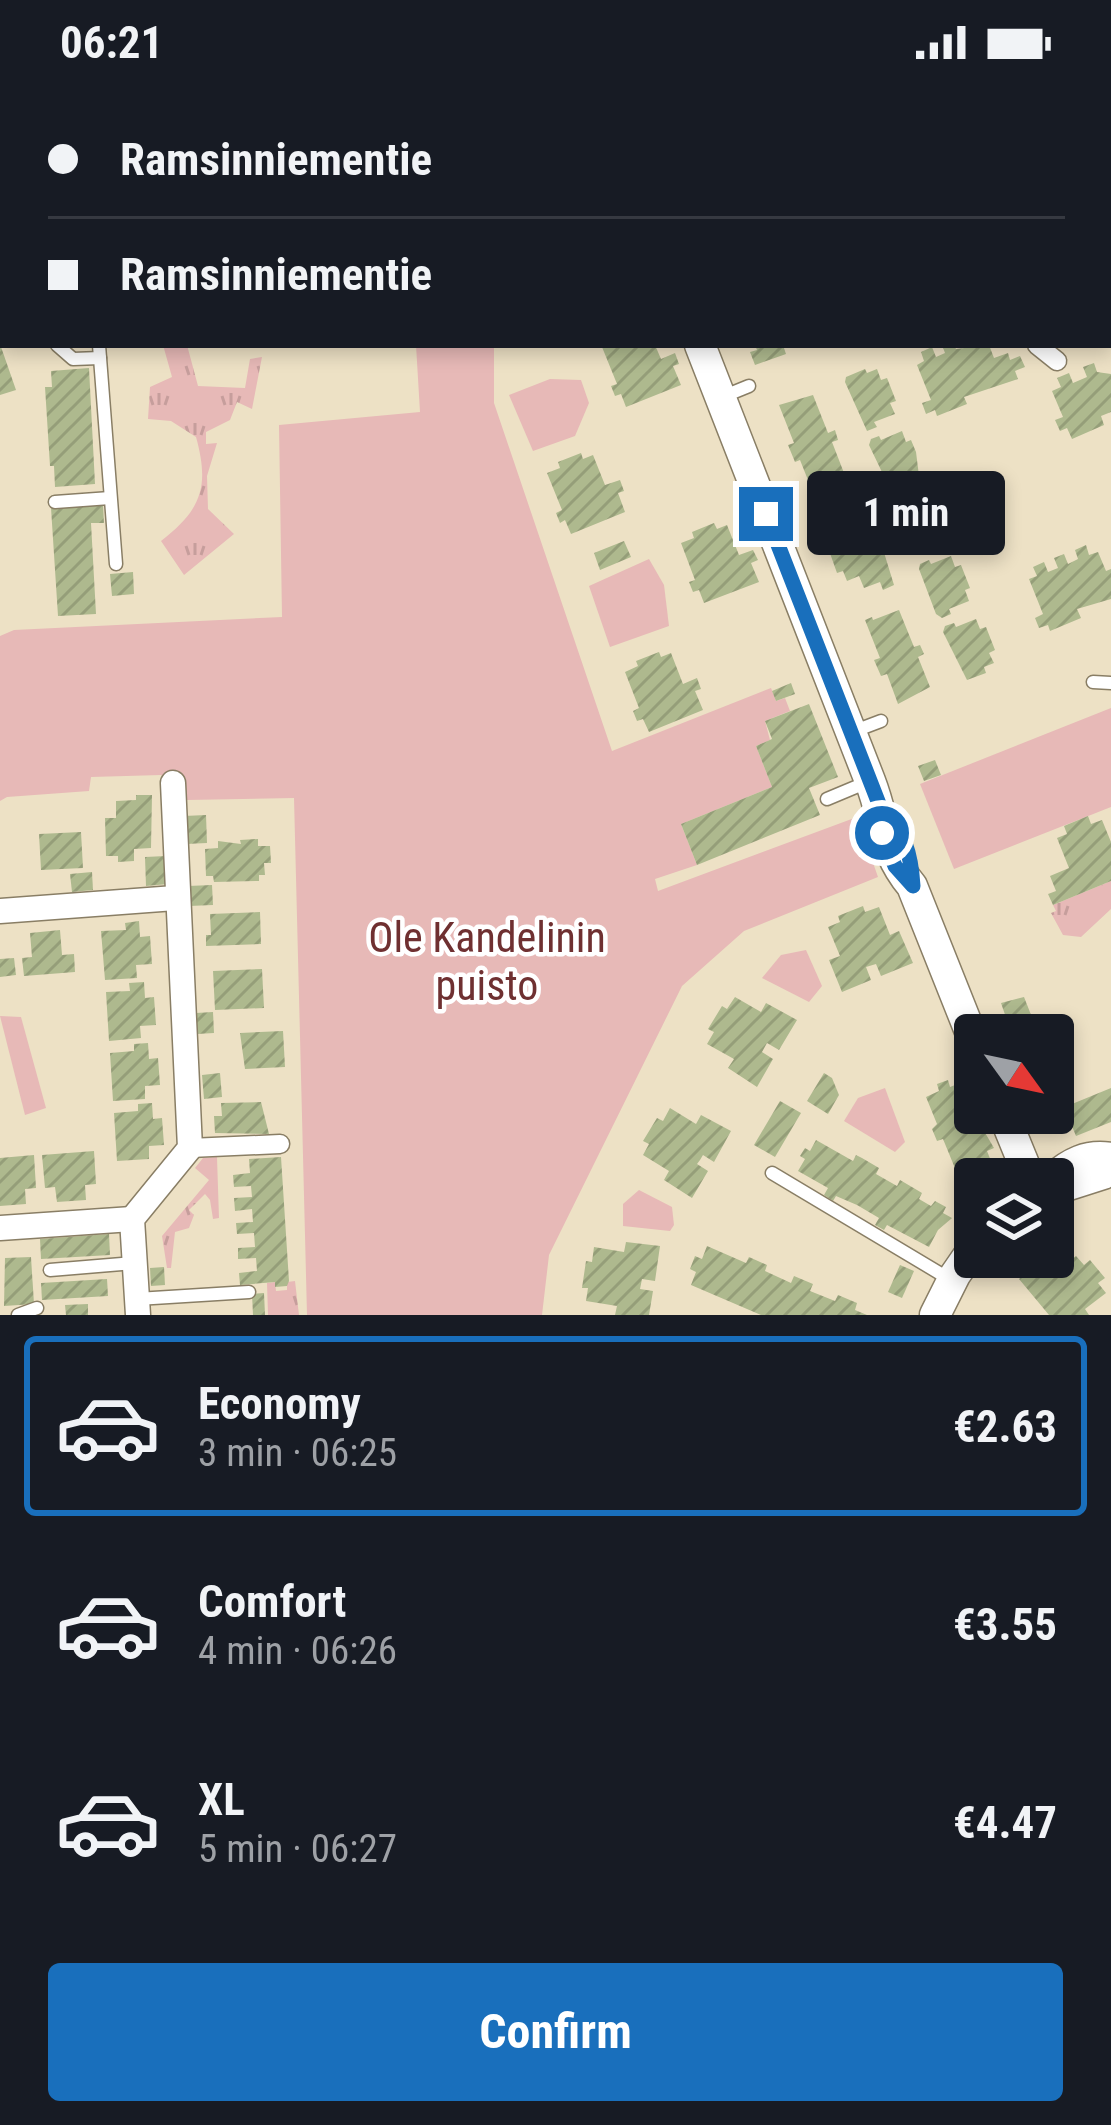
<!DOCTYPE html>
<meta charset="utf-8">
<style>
:root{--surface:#171b24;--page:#20242c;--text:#f1f3f6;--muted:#9ea1a6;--line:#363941;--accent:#196fbc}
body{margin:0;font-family:"Roboto Condensed",sans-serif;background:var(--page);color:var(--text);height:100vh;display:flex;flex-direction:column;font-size:45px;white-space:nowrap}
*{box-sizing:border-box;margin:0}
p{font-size:39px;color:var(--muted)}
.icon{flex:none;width:66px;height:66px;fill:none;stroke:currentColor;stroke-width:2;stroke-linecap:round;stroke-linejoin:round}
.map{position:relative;height:1231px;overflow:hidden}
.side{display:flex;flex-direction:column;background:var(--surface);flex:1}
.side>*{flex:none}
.top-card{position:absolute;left:0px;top:0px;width:1113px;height:264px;box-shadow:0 6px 18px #0003;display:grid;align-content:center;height:264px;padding:0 48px;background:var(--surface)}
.needle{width:78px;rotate:123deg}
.fabs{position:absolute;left:954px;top:930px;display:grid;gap:24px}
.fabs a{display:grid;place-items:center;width:120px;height:120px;border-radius:12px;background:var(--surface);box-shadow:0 6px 18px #0003;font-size:60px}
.end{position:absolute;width:54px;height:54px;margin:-27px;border:15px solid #196fbc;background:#fff;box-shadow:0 0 0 6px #fff}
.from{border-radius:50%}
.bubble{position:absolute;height:84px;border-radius:12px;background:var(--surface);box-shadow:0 6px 18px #0003;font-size:39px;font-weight:700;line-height:84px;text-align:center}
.top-card b{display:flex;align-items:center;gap:42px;height:114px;font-size:45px}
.top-card b+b{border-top:3px solid var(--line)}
.top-card i{width:30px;height:30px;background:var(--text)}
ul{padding:21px 0 0;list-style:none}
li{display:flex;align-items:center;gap:36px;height:180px;margin:0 24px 18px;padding:0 24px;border:6px solid transparent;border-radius:12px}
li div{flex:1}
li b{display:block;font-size:45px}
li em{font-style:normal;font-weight:700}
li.current{border-color:var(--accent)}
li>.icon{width:108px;height:108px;stroke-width:1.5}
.primary-button{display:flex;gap:24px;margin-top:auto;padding:24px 48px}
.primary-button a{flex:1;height:138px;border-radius:12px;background:var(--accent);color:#fff;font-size:48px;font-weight:700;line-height:138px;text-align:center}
.status{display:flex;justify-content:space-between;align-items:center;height:84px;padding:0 60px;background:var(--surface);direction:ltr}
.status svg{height:33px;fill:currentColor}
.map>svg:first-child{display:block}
.grass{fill:url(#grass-tufts)}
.park{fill:#e7b9b7}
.building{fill:url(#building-hatch)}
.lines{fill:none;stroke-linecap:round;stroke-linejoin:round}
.service-casing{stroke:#897e65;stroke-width:15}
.pedestrian-casing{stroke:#897e65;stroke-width:21}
.minor-casing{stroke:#897e65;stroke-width:27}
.tertiary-casing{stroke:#897e65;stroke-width:33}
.service{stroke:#fff;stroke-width:12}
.pedestrian{stroke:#fff;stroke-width:18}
.minor{stroke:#fff;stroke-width:24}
.tertiary{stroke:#fff;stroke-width:30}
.route{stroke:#196fbc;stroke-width:15}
.labels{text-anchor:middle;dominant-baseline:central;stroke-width:9;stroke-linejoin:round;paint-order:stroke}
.park-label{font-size:42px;fill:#6f3031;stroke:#fff}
</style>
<div class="status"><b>06:21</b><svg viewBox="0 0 49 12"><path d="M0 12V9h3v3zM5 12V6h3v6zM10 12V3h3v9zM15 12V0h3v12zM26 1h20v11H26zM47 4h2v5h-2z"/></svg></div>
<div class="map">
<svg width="1111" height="1231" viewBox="0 0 1111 1231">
<defs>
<pattern id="grass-tufts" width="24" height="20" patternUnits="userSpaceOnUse" patternTransform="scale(3)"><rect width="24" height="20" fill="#e7b9b7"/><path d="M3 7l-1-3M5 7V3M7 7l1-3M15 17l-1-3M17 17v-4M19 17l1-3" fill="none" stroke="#c69e9c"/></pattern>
<pattern id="building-hatch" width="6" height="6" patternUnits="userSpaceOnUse" patternTransform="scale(3)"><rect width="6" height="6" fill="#aeb98e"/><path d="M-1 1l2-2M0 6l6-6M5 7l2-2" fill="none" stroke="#959e79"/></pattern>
</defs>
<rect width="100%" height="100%" fill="#ede1c5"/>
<g class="grass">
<path d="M163 261H187L198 302 245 304 250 275 262 273 252 325 237 318 230 336 206 348V360L217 359 207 392 208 425 234 450 184 491 161 457C201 426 210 403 196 353L171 337 148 335 150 303 172 293Z"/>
<polygon points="1111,797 1111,825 1081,853 1063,851 1051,829 1056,827 1053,821"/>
<polygon points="217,1073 219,1134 213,1135 210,1116 205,1110 189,1126 194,1131 189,1144 175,1148 171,1184 167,1184 162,1152 209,1096 195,1084 203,1074"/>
<polygon points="295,1197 299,1231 268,1231 267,1199 275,1198 276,1207 287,1206 287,1198"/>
</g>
<g class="park">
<polygon points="416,261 494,261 494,319 612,667 771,604 776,617 785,614 790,627 765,637 770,656 756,662 772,703 681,740 697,781 655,795 658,807 857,733 878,793 744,847 682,902 549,1171 542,1231 307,1231 294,714 187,716 161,691 91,693 89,707 7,713 0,717 0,552 14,546 282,533 279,341 420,328"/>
<polygon points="550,295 581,296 589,319 575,352 533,367 509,311"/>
<polygon points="917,409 944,414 956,443 948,461 931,471 913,441 906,415"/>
<polygon points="649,475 664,501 669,542 610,563 589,502"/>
<polygon points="1111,624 1111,723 954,785 920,700"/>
<polygon points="806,866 822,902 809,918 762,894 781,871"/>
<polygon points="0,932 21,933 46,1024 25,1031"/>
<polygon points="885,1004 905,1058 895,1068 844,1037 858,1014"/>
<polygon points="639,1106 672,1123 674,1141 670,1147 623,1142 623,1120"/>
</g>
<g class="building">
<polygon points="0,260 16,306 0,311"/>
<polygon points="606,261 655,261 661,275 675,269 679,280 673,282 681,301 626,323 621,310 615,312 611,302 617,300 602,263"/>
<polygon points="755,261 783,261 786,270 755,281 750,268 757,266"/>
<polygon points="942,261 954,261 956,265 989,261 994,274 1008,269 1010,276 1020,272 1025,283 1015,287 1018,295 964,313 967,320 937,332 935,326 926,330 922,319 931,316 917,281 924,277 921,268 932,263 936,273 945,269"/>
<polygon points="1094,279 1097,288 1111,290 1111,328 1101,332 1104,341 1072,355 1067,344 1060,347 1055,336 1063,333 1052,307 1061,303 1057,294 1069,289 1073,299 1087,293 1083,283"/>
<polygon points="89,284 95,400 55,403 54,382 50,382 45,303 52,303 51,287"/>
<polygon points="865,285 867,289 877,285 881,296 887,294 896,317 890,319 895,330 874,338 877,343 867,347 845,298 846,293"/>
<polygon points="813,311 828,349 835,346 838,356 832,358 844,389 812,406 800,376 795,378 788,361 794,359 779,321"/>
<polygon points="902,347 906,358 911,356 916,368 919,392 899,400 901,406 892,409 869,361 871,355 879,352 881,356"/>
<polygon points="581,369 583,375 593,371 605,401 620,396 624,407 618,409 625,428 571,450 565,436 560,439 556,429 562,426 547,389 560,384 558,378"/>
<polygon points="859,410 875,451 878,449 894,501 883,506 880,498 864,504 859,492 847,497 843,487 837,489 826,458 831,456 827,446 839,441 834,429 850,423 847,414"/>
<polygon points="103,421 104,439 91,439 96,530 58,532 51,424"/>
<polygon points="714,439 717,445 727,441 739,471 753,466 758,476 751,479 759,498 704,519 699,506 693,508 689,498 695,496 681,459 694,454 692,448"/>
<polygon points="624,457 631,473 600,486 594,469"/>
<polygon points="1086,461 1089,471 1098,468 1106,487 1111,485 1111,515 1077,525 1081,534 1050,547 1048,541 1039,544 1035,534 1043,530 1029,495 1037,492 1033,483 1044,478 1048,488 1058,484 1054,474 1064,470 1068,480 1078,475 1075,466"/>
<polygon points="951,472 955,483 961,481 970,504 965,506 969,517 949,525 951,530 942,534 936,530 919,485 920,480 929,476 931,480"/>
<polygon points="133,488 134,510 112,512 110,490"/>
<polygon points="899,526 914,563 920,561 924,570 918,573 930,603 898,620 887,590 881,592 874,576 880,574 865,536 872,533 873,536"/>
<polygon points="976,535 980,545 986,543 995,566 989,569 994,579 984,583 986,589 967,596 943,548 945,542 954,539 956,543"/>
<polygon points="659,568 661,573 671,569 683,600 697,594 701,605 695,607 703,626 649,648 643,635 637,637 633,627 639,624 625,588 638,582 636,577"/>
<polygon points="791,599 795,610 776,617 772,607"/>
<polygon points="809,620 838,693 809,704 820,731 697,781 681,740 772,703 756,662 772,655 765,637"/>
<polygon points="935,676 941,691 924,697 918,682"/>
<polygon points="136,711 152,711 151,764 134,765 134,777 118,778 118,772 106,772 105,734 116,734 116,717 136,716"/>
<polygon points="206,731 207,759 186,760 184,732"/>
<polygon points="1088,732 1091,740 1102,736 1111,758 1111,797 1053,821 1048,810 1056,807 1050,792 1069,784 1057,754 1067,750 1064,742"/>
<polygon points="81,748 83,784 41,786 39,750"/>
<polygon points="258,755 258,762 270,762 271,779 264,779 265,791 259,791 259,797 214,798 213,792 206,792 205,765 218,764 218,757 241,760 240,756"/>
<polygon points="166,772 168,800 146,802 145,773"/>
<polygon points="92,788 93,806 72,808 70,790"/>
<polygon points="212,801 213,821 189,822 188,802"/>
<polygon points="863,822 865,828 879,823 890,851 899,847 913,879 881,892 876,880 866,883 871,896 842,908 829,876 840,872 828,843 840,838 838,832"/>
<polygon points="260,828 261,860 206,862 206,851 211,851 210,830"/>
<polygon points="139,837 140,853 150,852 152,880 136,881 137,894 105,896 101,847 126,846 125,839"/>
<polygon points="60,846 62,871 74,870 75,888 24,892 22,874 32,873 30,849"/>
<polygon points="14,874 16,891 0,893 0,875"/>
<polygon points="262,885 264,924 215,926 213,887"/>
<polygon points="144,898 145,914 154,913 156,941 140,942 141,954 109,957 106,908 130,907 129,899"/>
<polygon points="735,913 761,928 766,919 797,936 779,966 767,959 762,968 773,975 757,1003 728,984 734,975 707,960 714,948 708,945 722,922 727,925"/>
<polygon points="1024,913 1037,946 1041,944 1044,951 1012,951 1001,919"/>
<polygon points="213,928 214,949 197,950 196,929"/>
<polygon points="283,947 285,983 245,985 240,949"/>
<polygon points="148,959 149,975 158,974 160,1001 145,1002 145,1015 113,1017 110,969 134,967 134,960"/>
<polygon points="1053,973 1072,1020 1111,1004 1111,1038 1076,1052 1067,1030 1047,1039 1043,1029 1053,1029"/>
<polygon points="220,989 222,1013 204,1015 202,991"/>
<polygon points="824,989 832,994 839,1011 828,1030 807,1017"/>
<polygon points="948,996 950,1003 960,999 970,1024 975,1023 975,1029 980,1029 981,1033 977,1035 994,1064 987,1067 993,1082 983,1089 986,1095 975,1095 975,1111 968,1116 943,1055 937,1057 932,1045 937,1040 926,1013 939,1007 937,1000"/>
<polygon points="780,1017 801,1029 775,1073 754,1061"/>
<polygon points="261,1018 269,1050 215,1049 214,1032 222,1032 221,1019"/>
<polygon points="152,1019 153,1035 162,1034 164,1061 149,1062 149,1075 117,1077 114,1029 138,1027 138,1020"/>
<polygon points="670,1024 696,1040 701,1031 731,1047 714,1078 703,1071 700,1076 697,1080 708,1087 692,1114 664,1096 669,1087 643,1071 649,1060 643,1057 657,1034 663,1037"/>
<polygon points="816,1056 853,1077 856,1071 862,1074 879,1084 876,1090 897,1102 900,1096 917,1106 922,1109 919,1115 931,1122 935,1117 946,1123 943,1129 952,1134 938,1146 929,1163 887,1141 884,1146 875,1141 879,1134 857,1121 836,1112 833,1117 824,1111 828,1104 798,1087 805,1075 800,1072 805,1064 810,1067"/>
<polygon points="94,1067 96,1100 85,1101 86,1116 57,1118 55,1103 45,1104 42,1071"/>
<polygon points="34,1071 36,1104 25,1105 26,1120 0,1122 0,1074"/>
<polygon points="281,1073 289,1197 287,1202 275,1203 275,1198 240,1201 239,1189 257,1187 256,1174 238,1175 238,1164 255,1163 254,1149 237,1150 236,1139 253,1138 252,1125 235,1127 234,1114 252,1113 251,1102 234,1103 233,1091 250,1089 249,1075"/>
<polygon points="109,1150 110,1171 41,1175 40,1155"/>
<polygon points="626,1158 660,1162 655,1197 642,1195 640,1205 653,1207 649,1231 615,1231 617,1222 586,1217 588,1204 582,1204 586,1177 592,1178 594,1163 624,1168"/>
<polygon points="707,1162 746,1179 749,1173 767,1181 765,1187 791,1199 794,1192 813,1200 810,1207 835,1217 838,1211 857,1219 855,1226 867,1231 761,1231 691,1201 696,1188 690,1185 695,1172 702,1175"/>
<polygon points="1076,1172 1084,1181 1090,1176 1105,1194 1098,1199 1106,1209 1085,1225 1089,1231 1049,1231 1019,1195 1029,1186 1022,1177 1029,1173 1035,1181 1044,1175 1055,1189"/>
<polygon points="31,1173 34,1220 4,1222 5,1174"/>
<polygon points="900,1181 914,1187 902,1214 888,1208"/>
<polygon points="164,1183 165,1201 151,1202 150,1184"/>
<polygon points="107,1195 108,1212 42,1216 41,1199"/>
<polygon points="264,1209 265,1231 253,1231 252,1210"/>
<polygon points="88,1220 88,1231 66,1231 65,1221"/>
</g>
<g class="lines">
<defs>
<g id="service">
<polyline points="0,49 3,49"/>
<polyline points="57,261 73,275 100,274"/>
<polyline points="99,261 116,480"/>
<polyline points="722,313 749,302"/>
<polyline points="55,418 110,414"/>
<polyline points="1093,598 1111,599"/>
<polyline points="852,648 881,637"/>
<polyline points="827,715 870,697"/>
<polyline points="772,1089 951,1196"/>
<polyline points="50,1186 134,1179"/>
<polyline points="137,1215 249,1208"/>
<polyline points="18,1231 37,1224"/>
</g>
<g id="pedestrian">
<polyline points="1037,261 1057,277"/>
<polyline points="190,1064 280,1060"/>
</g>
<g id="minor">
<polyline points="82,0 85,3"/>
<polyline points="435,0 438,3"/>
<polyline points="223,3 226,0"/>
<polyline points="0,175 3,174"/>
<polyline points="0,827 175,814"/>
<polyline points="0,1144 132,1135"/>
<polyline points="138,1231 132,1135 190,1064 173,699"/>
</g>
<g id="tertiary">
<polyline points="728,3 730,0"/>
<path d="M700 261 870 697C886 738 882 766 912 802L975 960"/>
<polyline points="1003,1029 1030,1095"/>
<path d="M1052 1095C1070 1079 1087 1070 1111 1074"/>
<polyline points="1053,1106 1103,1090 1111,1080"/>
<polyline points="935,1231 955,1191 975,1162"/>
</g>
</defs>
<use href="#service" class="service-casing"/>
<use href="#pedestrian" class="pedestrian-casing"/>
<use href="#minor" class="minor-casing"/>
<use href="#tertiary" class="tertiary-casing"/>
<use href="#service" class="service"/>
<use href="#pedestrian" class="pedestrian"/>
<use href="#minor" class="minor"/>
<use href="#tertiary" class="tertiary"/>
</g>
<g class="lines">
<path class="route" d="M766 430 881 725C905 748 911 769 913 802L895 782 882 749"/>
</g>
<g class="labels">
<g class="park-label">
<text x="487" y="853">Ole Kandelinin<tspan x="487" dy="48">puisto</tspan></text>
</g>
</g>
</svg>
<div class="fabs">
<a><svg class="needle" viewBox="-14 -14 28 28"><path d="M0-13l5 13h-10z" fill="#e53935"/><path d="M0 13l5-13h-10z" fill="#9ea1a6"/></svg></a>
<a><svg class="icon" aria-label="layers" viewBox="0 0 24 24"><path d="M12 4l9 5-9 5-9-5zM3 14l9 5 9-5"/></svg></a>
</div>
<i class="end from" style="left:882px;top:749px"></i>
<i class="end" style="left:766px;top:430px"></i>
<div class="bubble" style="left:807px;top:387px;width:198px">1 min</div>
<div class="top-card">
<b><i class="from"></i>Ramsinniementie</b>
<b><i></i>Ramsinniementie</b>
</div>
</div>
<section class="side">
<ul>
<li class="current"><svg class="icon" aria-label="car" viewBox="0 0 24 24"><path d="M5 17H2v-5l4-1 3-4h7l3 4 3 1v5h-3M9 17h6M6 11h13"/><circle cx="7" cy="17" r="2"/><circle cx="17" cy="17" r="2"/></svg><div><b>Economy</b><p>3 min · 06:25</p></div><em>€2.63</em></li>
<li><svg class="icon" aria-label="car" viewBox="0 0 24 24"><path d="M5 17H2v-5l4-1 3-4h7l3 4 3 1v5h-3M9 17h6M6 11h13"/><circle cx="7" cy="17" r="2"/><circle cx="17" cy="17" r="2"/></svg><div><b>Comfort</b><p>4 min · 06:26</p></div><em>€3.55</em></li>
<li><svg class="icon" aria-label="car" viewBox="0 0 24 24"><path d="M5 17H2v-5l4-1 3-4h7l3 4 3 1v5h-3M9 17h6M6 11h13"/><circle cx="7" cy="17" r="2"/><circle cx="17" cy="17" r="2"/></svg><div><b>XL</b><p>5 min · 06:27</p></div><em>€4.47</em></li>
</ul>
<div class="primary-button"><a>Confirm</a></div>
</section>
